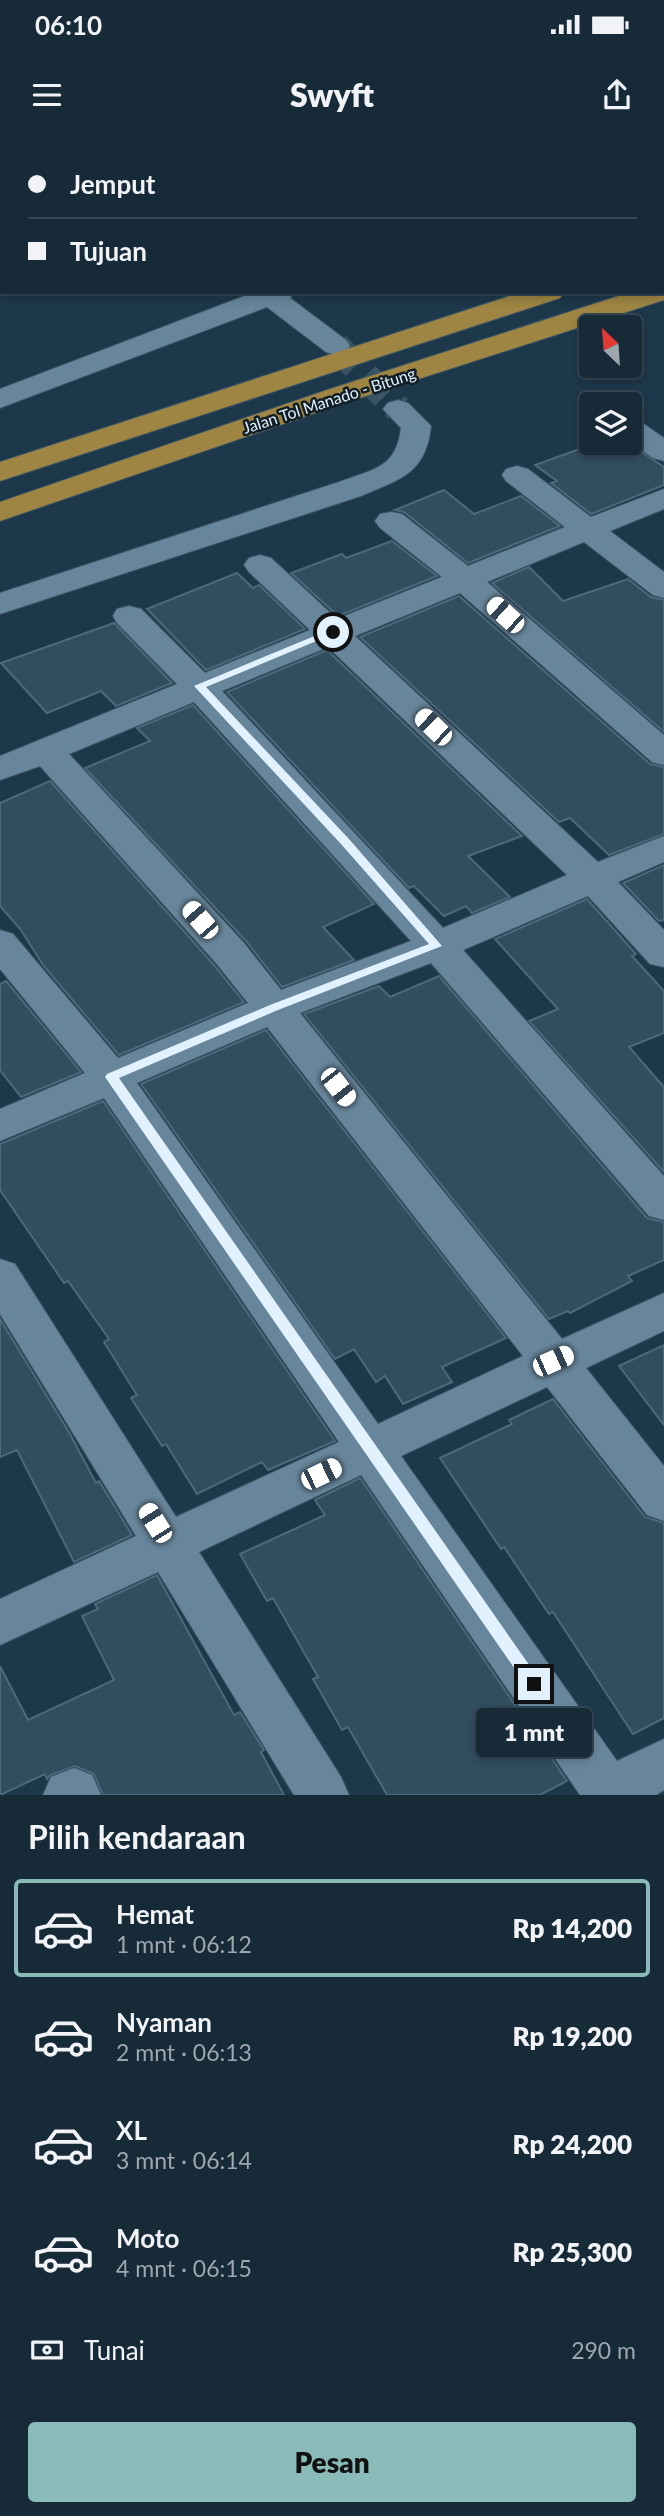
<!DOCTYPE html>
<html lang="id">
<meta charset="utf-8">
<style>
:root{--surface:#162a38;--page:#1f3240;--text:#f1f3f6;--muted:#9ea7ae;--line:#354653;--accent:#8bbbb9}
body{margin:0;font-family:Lato,sans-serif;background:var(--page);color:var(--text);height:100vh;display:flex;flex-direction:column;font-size:26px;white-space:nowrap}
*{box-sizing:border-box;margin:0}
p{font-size:23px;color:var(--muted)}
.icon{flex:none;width:38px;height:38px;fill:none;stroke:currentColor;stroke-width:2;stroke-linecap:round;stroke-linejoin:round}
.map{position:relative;height:1655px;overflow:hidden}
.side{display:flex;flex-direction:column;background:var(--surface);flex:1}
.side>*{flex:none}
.banner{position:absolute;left:0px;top:0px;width:665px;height:154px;box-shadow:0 4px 10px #0003,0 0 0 2px var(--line);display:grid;align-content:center;height:154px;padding:0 28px;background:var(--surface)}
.needle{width:46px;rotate:335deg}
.tools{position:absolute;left:579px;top:175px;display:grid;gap:14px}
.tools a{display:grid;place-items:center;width:63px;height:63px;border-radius:7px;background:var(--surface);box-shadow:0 4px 10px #0003,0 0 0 2px var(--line);font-size:35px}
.end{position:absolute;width:32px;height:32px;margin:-16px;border:9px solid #e1f1fd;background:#111;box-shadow:0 0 0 4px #111}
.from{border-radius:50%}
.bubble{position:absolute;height:49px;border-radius:7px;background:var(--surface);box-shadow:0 4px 10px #0003,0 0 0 2px var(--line);font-size:23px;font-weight:800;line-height:49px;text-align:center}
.car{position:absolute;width:21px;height:42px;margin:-21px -10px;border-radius:9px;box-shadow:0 0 5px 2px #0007;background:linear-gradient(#fff 24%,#345 0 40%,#fff 0 76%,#345 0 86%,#fff 0)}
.banner b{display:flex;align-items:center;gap:24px;height:66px;font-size:26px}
.banner b+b{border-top:2px solid var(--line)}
.banner i{width:18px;height:18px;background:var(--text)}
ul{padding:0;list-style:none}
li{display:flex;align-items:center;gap:21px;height:98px;margin:0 14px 10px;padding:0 14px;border:4px solid transparent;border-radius:7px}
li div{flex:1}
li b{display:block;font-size:26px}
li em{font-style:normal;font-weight:800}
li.active{border-color:var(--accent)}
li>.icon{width:63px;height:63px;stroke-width:1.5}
h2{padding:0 28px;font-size:32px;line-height:84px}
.pay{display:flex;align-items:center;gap:18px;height:77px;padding:0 28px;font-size:26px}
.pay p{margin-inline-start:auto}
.cta{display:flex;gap:14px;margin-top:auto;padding:14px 28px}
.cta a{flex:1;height:80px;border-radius:7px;background:var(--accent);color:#111;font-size:28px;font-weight:800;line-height:80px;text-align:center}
.status{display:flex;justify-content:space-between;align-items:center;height:49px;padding:0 35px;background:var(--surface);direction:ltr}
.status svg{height:19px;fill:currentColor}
header{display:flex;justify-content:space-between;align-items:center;height:91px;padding:0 28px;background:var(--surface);font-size:32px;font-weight:800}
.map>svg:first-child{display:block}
.building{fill:#314d60;stroke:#4c697c;stroke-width:2}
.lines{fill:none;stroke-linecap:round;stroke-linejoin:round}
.street-tunnel{stroke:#3a5465;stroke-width:28;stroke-dasharray:28 14;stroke-linecap:butt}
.street-casing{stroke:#3d5665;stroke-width:2}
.highway-casing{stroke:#3d5665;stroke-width:2}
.street{fill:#68869b;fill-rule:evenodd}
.highway{fill:#9e8543;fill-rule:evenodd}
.route{fill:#e1f1fd}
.labels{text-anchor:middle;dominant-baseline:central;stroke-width:5;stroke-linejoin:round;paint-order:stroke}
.far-street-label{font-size:16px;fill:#e1f1fd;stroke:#121e26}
</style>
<div class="status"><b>06:10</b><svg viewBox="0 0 49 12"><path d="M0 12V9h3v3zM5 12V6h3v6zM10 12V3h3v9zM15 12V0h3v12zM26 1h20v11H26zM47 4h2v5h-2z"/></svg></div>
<header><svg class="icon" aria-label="menu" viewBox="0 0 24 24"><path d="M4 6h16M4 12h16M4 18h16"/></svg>Swyft<svg class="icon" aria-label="share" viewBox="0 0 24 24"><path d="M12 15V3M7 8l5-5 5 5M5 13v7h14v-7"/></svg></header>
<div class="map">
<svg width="664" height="1655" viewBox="0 0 664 1655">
<rect width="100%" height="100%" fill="#1d384a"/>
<g class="building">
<polygon points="596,303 628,303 664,327 664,345 591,374 551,343 557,341 535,325"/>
<polygon points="444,350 474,374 521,356 560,386 468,423 404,372 395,370"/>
<polygon points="392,401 437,436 338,476 291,433 342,414 346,418"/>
<polygon points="529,427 563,461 628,439 651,457 664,460 664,592 492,443"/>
<polygon points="237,433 253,448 259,445 305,489 206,530 147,469"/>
<polygon points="459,456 650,624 664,627 664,694 609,715 570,678 559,682 360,497"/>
<polygon points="114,483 172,543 116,566 101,551 47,573 1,523"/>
<polygon points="327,510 522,696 468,716 510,757 472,773 466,766 444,776 414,746 409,748 227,552"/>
<polygon points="193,565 374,764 323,787 354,820 282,847 246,801 85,628 150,601 137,588"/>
<polygon points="50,641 214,825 244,862 119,915 43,825 21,790 0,766 0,663"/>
<polygon points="664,725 664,780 659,781 623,743"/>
<polygon points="587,759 636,814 632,816 664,851 664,893 629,907 664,947 664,1032 529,881 558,869 495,799"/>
<polygon points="439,836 647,1078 664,1082 664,1120 628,1136 632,1141 570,1173 568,1171 549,1179 304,874 379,846 390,857"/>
<polygon points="6,841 81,932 21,957 0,930 0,844"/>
<polygon points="266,890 506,1198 442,1227 452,1242 403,1264 385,1236 376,1242 354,1209 335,1219 141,944"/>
<polygon points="103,961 335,1301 268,1330 262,1322 197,1354 166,1304 162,1306 131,1258 137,1255 104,1202 109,1199 68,1141 64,1143 0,1050 0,1004"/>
<polygon points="0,1179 70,1294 96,1343 99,1341 132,1395 74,1422 17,1310 0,1317"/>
<polygon points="664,1205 664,1285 619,1226"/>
<polygon points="553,1259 645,1377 664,1383 664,1578 633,1594 553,1472 549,1474 504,1407 501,1409 440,1318 512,1284 509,1280"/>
<polygon points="360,1338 567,1641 540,1655 387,1655 348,1587 342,1590 313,1539 318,1537 273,1458 267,1461 240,1414 325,1375 315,1360"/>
<polygon points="157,1435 234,1575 240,1572 264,1610 261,1612 284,1655 103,1655 94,1634 75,1626 50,1635 47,1639 45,1634 0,1655 0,1526 28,1580 114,1540 82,1476 98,1469 95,1464"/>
</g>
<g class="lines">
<polyline class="street-tunnel" points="336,206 398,269"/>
<defs>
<g id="street">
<polygon points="664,13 664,29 663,30 663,14"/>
<polygon points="255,152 295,152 290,158 346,200 350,206 346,212 336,215 326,212 267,167 0,268 0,249"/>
<path d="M398 260 408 263 431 286C426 334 400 339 361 356L0 474V453L339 342C373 329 396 329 401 288L383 269 388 263Z"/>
<polygon points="630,279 641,282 664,298 664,321 653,318 630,302"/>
<path d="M517 326 528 329 591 377 664 349V369L610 391 664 432V458L653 455 584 402 487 442 664 595V625L652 622 460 453 355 496 598 722 664 696V722L618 742 664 790V827L650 824 588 756 463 810 664 1036V1080L649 1076 431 823 300 873 562 1199 664 1153V1191L586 1228 664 1326V1381L647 1375 547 1247 401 1316 617 1621 664 1599V1650L656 1655H580L361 1335 199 1412 341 1637 349 1655H294L158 1432 0 1505V1459L136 1396 0 1174V1119L15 1124 176 1377 339 1302 104 958 0 1001V969L85 933 0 829V790L13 794 118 918 248 863 216 823 40 626 0 640V616L177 544 117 483 113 476 117 469 129 466 141 469 205 533 310 490 249 432 244 425 249 418 260 415 271 418 337 479 442 437 380 388 375 381 380 374 391 372 402 374 468 426 565 387 506 341 502 335 506 329ZM328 507 567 735 443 788 222 551ZM194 562 411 801 281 850 244 803 69 614ZM267 887 523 1216 378 1284 137 943Z"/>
<polygon points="74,1628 92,1635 101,1655 43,1655 51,1637"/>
</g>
<g id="highway">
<rect x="663" y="108" width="1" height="16"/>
<polygon points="664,145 664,160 347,262 0,381 0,362 327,250 631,152 663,152"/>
<polygon points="522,152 564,152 560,158 0,341 0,322"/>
</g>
</defs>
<use href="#street" class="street-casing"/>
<use href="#highway" class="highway-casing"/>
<use href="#street" class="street"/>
<use href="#highway" class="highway"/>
</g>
<polygon class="route" points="329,490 338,492 206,547 349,699 442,806 278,870 119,938 539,1539 541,1544 534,1550 528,1548 105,937 107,934 270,865 429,804 341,704 194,546"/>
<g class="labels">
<g class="far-street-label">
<text transform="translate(329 260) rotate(-18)">Jalan Tol Manado - Bitung</text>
</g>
</g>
</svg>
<div class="tools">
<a><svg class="needle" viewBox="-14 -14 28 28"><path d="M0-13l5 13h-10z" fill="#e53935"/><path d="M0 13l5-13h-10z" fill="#9ea7ae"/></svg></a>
<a><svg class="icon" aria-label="layers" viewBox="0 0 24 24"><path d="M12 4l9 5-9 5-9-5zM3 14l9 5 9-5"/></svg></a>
</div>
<i class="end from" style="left:333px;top:492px"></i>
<i class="end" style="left:534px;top:1544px"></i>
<div class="bubble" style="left:476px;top:1568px;width:116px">1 mnt</div>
<i class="car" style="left:505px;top:475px;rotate:312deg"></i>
<i class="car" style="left:433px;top:587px;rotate:314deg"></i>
<i class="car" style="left:200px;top:780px;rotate:319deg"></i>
<i class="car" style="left:338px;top:947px;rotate:142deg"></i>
<i class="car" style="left:553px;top:1221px;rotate:66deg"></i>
<i class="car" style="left:321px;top:1334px;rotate:64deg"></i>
<i class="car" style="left:155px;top:1383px;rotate:328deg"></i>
<div class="banner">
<b><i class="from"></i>Jemput</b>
<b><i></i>Tujuan</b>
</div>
</div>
<section class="side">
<h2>Pilih kendaraan</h2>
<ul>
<li class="active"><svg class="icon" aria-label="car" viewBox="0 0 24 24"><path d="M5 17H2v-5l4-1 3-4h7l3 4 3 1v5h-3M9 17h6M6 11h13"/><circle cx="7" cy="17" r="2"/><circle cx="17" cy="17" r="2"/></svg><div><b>Hemat</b><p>1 mnt · 06:12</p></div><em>Rp 14,200</em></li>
<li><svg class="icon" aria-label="car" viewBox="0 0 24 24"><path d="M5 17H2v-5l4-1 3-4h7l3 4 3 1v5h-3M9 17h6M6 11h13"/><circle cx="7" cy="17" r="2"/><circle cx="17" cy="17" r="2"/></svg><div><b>Nyaman</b><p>2 mnt · 06:13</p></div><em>Rp 19,200</em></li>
<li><svg class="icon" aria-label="car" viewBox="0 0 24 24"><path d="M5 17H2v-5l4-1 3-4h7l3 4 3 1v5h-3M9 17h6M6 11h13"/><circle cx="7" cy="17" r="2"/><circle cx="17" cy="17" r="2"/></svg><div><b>XL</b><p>3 mnt · 06:14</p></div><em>Rp 24,200</em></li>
<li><svg class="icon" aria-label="car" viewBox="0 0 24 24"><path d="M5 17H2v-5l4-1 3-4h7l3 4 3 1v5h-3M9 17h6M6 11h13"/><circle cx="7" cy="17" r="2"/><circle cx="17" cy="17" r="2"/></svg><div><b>Moto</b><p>4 mnt · 06:15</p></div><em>Rp 25,300</em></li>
</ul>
<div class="pay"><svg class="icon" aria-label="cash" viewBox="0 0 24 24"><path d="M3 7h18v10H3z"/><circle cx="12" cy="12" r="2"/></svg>Tunai<p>290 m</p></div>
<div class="cta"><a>Pesan</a></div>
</section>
